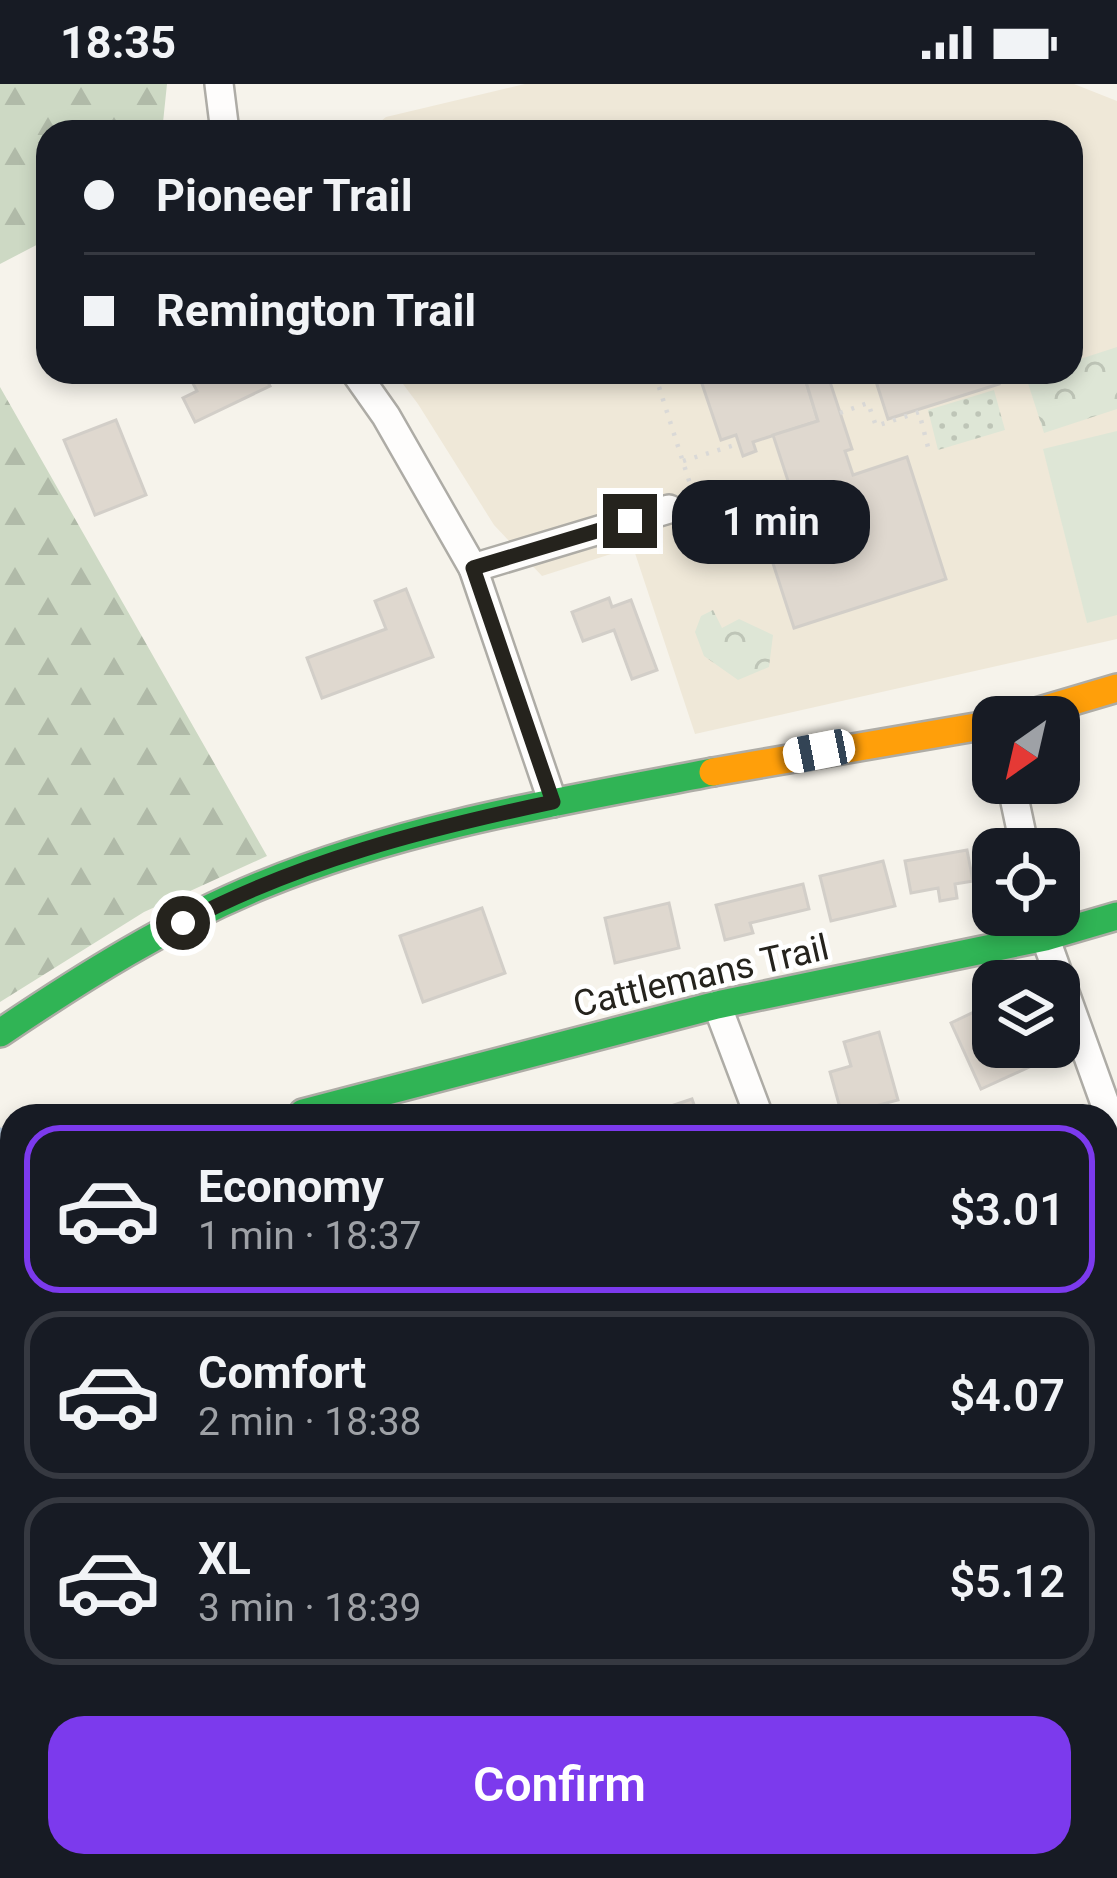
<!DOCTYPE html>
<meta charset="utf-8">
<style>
:root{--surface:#171b24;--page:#20242c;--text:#f1f3f6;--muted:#9ea1a6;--line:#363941;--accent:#7c3aed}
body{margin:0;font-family:Roboto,sans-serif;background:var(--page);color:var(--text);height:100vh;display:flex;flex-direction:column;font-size:45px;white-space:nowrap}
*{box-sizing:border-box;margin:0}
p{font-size:39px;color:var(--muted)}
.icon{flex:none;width:66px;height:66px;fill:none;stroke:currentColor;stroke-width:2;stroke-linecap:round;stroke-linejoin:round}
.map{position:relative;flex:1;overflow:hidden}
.sheet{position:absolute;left:0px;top:1020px;width:1119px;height:774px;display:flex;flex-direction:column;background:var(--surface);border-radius:36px 36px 0 0;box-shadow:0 6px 18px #0003}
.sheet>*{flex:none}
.banner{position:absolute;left:36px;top:36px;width:1047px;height:264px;border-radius:36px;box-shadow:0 6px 18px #0003;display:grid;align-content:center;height:264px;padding:0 48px;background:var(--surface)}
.needle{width:78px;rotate:214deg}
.buttons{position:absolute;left:972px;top:612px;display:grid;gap:24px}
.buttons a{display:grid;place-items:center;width:108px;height:108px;border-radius:24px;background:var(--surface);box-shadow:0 6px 18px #0003;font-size:60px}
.end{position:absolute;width:54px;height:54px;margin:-27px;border:15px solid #25231d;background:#fff;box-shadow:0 0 0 6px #fff}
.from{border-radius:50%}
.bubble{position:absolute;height:84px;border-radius:36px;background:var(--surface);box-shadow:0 6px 18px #0003;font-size:39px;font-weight:600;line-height:84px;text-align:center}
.car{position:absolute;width:36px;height:72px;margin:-36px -18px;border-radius:15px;box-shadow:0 0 9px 3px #0007;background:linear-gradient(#fff 24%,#345 0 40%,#fff 0 76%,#345 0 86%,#fff 0)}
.banner b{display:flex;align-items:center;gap:42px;height:114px;font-size:45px}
.banner b+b{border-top:3px solid var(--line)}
.banner i{width:30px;height:30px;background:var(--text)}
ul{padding:21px 0 0;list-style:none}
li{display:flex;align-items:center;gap:36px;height:168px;margin:0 24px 18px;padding:0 24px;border:6px solid var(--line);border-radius:36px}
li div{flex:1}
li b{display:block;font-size:45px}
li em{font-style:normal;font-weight:600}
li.current{border-color:var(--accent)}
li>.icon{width:108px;height:108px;stroke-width:1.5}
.action{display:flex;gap:24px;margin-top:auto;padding:24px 48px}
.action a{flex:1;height:138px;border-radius:36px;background:var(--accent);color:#fff;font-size:48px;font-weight:600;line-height:138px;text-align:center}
.status{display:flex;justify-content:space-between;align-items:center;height:84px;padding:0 60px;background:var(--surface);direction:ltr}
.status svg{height:33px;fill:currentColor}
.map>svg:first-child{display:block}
.built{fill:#efe8d8}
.grass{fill:url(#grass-dots)}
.forest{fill:url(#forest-firs)}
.park{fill:url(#park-crowns)}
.pitch{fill:#dee6d6}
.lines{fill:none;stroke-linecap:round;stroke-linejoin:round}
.stream{stroke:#b6c8da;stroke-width:9}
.building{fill:#dfd8cf;stroke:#d2cec8;stroke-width:3}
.street-casing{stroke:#aeaca6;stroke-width:32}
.fast-casing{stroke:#aeaca6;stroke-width:32}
.slow-casing{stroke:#aeaca6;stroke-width:32}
.path{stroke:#dad9d7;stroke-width:4.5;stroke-dasharray:3 9;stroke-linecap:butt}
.street{stroke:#fefdfc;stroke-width:27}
.fast{stroke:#30b455;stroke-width:27}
.slow{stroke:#ff9f0a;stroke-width:27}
.route{stroke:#25231d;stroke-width:15}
.labels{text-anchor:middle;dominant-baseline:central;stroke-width:9;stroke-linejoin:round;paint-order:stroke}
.street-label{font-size:36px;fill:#25231d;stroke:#fff}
</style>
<div class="status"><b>18:35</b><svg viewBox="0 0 49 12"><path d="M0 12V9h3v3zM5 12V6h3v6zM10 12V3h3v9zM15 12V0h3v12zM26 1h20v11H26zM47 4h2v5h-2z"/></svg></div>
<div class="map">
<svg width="1117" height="1794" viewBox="0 0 1117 1794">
<defs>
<pattern id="grass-dots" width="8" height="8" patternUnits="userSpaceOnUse" patternTransform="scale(3)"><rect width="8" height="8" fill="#dee6d6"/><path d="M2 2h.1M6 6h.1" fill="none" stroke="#bec5b7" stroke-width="1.8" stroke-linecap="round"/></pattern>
<pattern id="forest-firs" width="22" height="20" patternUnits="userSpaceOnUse" patternTransform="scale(3)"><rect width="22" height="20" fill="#cdd9c4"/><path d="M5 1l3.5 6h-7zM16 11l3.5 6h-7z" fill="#b0baa8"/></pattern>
<pattern id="park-crowns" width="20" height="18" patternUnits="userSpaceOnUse" patternTransform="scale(3)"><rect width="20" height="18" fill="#dee6d6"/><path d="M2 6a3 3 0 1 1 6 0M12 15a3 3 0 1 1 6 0" fill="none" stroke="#bec5b7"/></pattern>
</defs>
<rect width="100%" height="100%" fill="#f6f3eb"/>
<polygon class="built" points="525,0 1074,0 1117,17 1117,555 695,650 633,463 542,492 494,441 418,320 394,288 1071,288 1071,48 367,48 386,33"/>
<g class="grass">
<polygon points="994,306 1005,346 938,366 928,326"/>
<polygon points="12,1470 12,1782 835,1782 839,1794 0,1794 0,1544 6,1533"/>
</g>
<g class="forest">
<polygon points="0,0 167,0 162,48 48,48 48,155 0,180"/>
<polygon points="0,303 267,772 144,828 0,918"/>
</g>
<g class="park">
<polygon points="1117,263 1117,325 1044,349 1026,293 1042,288 1071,288 1071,278"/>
<polygon points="713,526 722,544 739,535 773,551 769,583 738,596 704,572 695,548 701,532"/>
</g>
<polygon class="pitch" points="1117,347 1117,531 1087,539 1043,365"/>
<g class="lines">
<g class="stream">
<polyline points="0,1048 12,1065"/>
<polyline points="424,1782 424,1789 432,1794"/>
<polyline points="642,1782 662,1794"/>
<polyline points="778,1782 786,1788 787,1794"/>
<polyline points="668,1794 685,1792 710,1782"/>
</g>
</g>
<g class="building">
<polygon points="187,288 263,288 270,302 195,338 183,314 197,307"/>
<polygon points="698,288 803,288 818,337 753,358 756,367 743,372 736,351 721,356"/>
<polygon points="803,288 860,288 830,298 852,365 845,367 853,391 907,373 946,495 794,544 754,421 792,409 773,351 818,337"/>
<polygon points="873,288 995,288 999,300 888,335"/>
<polygon points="116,336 146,411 95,431 64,356"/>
<polygon points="406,505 433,573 322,614 307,574 386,545 375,517"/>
<polygon points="609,514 612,523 631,516 657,586 632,595 614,546 583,557 572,528"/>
<polygon points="967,766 973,797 955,800 957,814 940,817 938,804 911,809 905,777"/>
<polygon points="883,777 895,822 831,837 820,792"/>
<polygon points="803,800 809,825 750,839 753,849 725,856 716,821"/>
<polygon points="669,819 679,864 615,879 605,834"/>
<polygon points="482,824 505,889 423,918 400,852"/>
<polygon points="978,926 993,955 993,963 1031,963 1038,979 981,1005 951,939"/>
<polygon points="879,948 898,1016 842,1031 830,988 851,982 844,958"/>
<polygon points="692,1015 698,1032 654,1032 653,1028"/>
<polygon points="1107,1222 1117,1229 1117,1281 1107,1275"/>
<polygon points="1107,1576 1111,1585 1109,1586 1117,1603 1117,1625 1107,1630"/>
<polygon points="1117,1647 1117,1706 1107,1709 1107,1650"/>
</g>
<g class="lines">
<defs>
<g id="street">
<polyline points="219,0 225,48"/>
<polyline points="355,288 386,332 473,484 553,719"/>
<polyline points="473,484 669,425"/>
<polyline points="1011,699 1025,765"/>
<polyline points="1040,831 1045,853 1117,1053"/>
<polyline points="717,921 759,1032"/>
<polyline points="1045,1782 1049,1794"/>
</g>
<g id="fast">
<path d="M0 949C83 893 169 839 262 801 406 742 561 717 713 688"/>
<polyline points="303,1029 717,921 1045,853 1117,832"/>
</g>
<g id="slow">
<polyline points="1019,633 1117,604"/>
<polyline points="713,688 993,640"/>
</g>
</defs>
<use href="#street" class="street-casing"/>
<use href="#fast" class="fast-casing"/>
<use href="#slow" class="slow-casing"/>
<g class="path">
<polyline points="659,303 692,406"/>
<polyline points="840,329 868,319 876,342 919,328 929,367"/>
<polyline points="683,377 738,360"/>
<polyline points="697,423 700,431 790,403"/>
</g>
<use href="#street" class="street"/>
<use href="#fast" class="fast"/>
<use href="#slow" class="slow"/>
</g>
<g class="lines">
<path class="route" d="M183 839C299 777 426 745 553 718L473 484 630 437"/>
</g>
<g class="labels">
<g class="street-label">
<text transform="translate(701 892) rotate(-13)">Cattlemans Trail</text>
</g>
</g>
</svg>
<div class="buttons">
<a><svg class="needle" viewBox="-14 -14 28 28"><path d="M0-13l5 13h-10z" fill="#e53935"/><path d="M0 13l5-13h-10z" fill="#9ea1a6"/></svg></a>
<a><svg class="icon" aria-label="locate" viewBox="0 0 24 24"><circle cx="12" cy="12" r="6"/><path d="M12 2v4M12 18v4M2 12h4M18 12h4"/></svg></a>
<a><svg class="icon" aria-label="layers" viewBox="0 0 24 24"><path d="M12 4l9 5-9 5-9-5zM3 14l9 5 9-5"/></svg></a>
</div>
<i class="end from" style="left:183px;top:839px"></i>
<i class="end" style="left:630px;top:437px"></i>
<div class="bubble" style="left:672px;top:396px;width:198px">1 min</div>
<i class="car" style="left:819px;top:667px;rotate:259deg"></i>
<div class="banner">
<b><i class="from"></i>Pioneer Trail</b>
<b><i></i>Remington Trail</b>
</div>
<section class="sheet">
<ul>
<li class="current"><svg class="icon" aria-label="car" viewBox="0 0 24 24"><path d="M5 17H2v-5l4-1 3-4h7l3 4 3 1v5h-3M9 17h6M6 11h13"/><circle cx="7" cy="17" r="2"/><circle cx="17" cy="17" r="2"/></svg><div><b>Economy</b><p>1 min · 18:37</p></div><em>$3.01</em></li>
<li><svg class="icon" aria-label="car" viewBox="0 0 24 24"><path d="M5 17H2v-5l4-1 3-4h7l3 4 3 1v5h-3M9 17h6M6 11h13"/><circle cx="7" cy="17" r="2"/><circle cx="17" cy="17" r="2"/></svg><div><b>Comfort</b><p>2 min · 18:38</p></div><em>$4.07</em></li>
<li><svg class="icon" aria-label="car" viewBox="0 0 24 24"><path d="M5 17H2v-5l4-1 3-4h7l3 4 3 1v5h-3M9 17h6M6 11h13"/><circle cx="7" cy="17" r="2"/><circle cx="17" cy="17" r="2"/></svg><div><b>XL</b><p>3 min · 18:39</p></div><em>$5.12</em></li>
</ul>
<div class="action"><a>Confirm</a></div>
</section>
</div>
